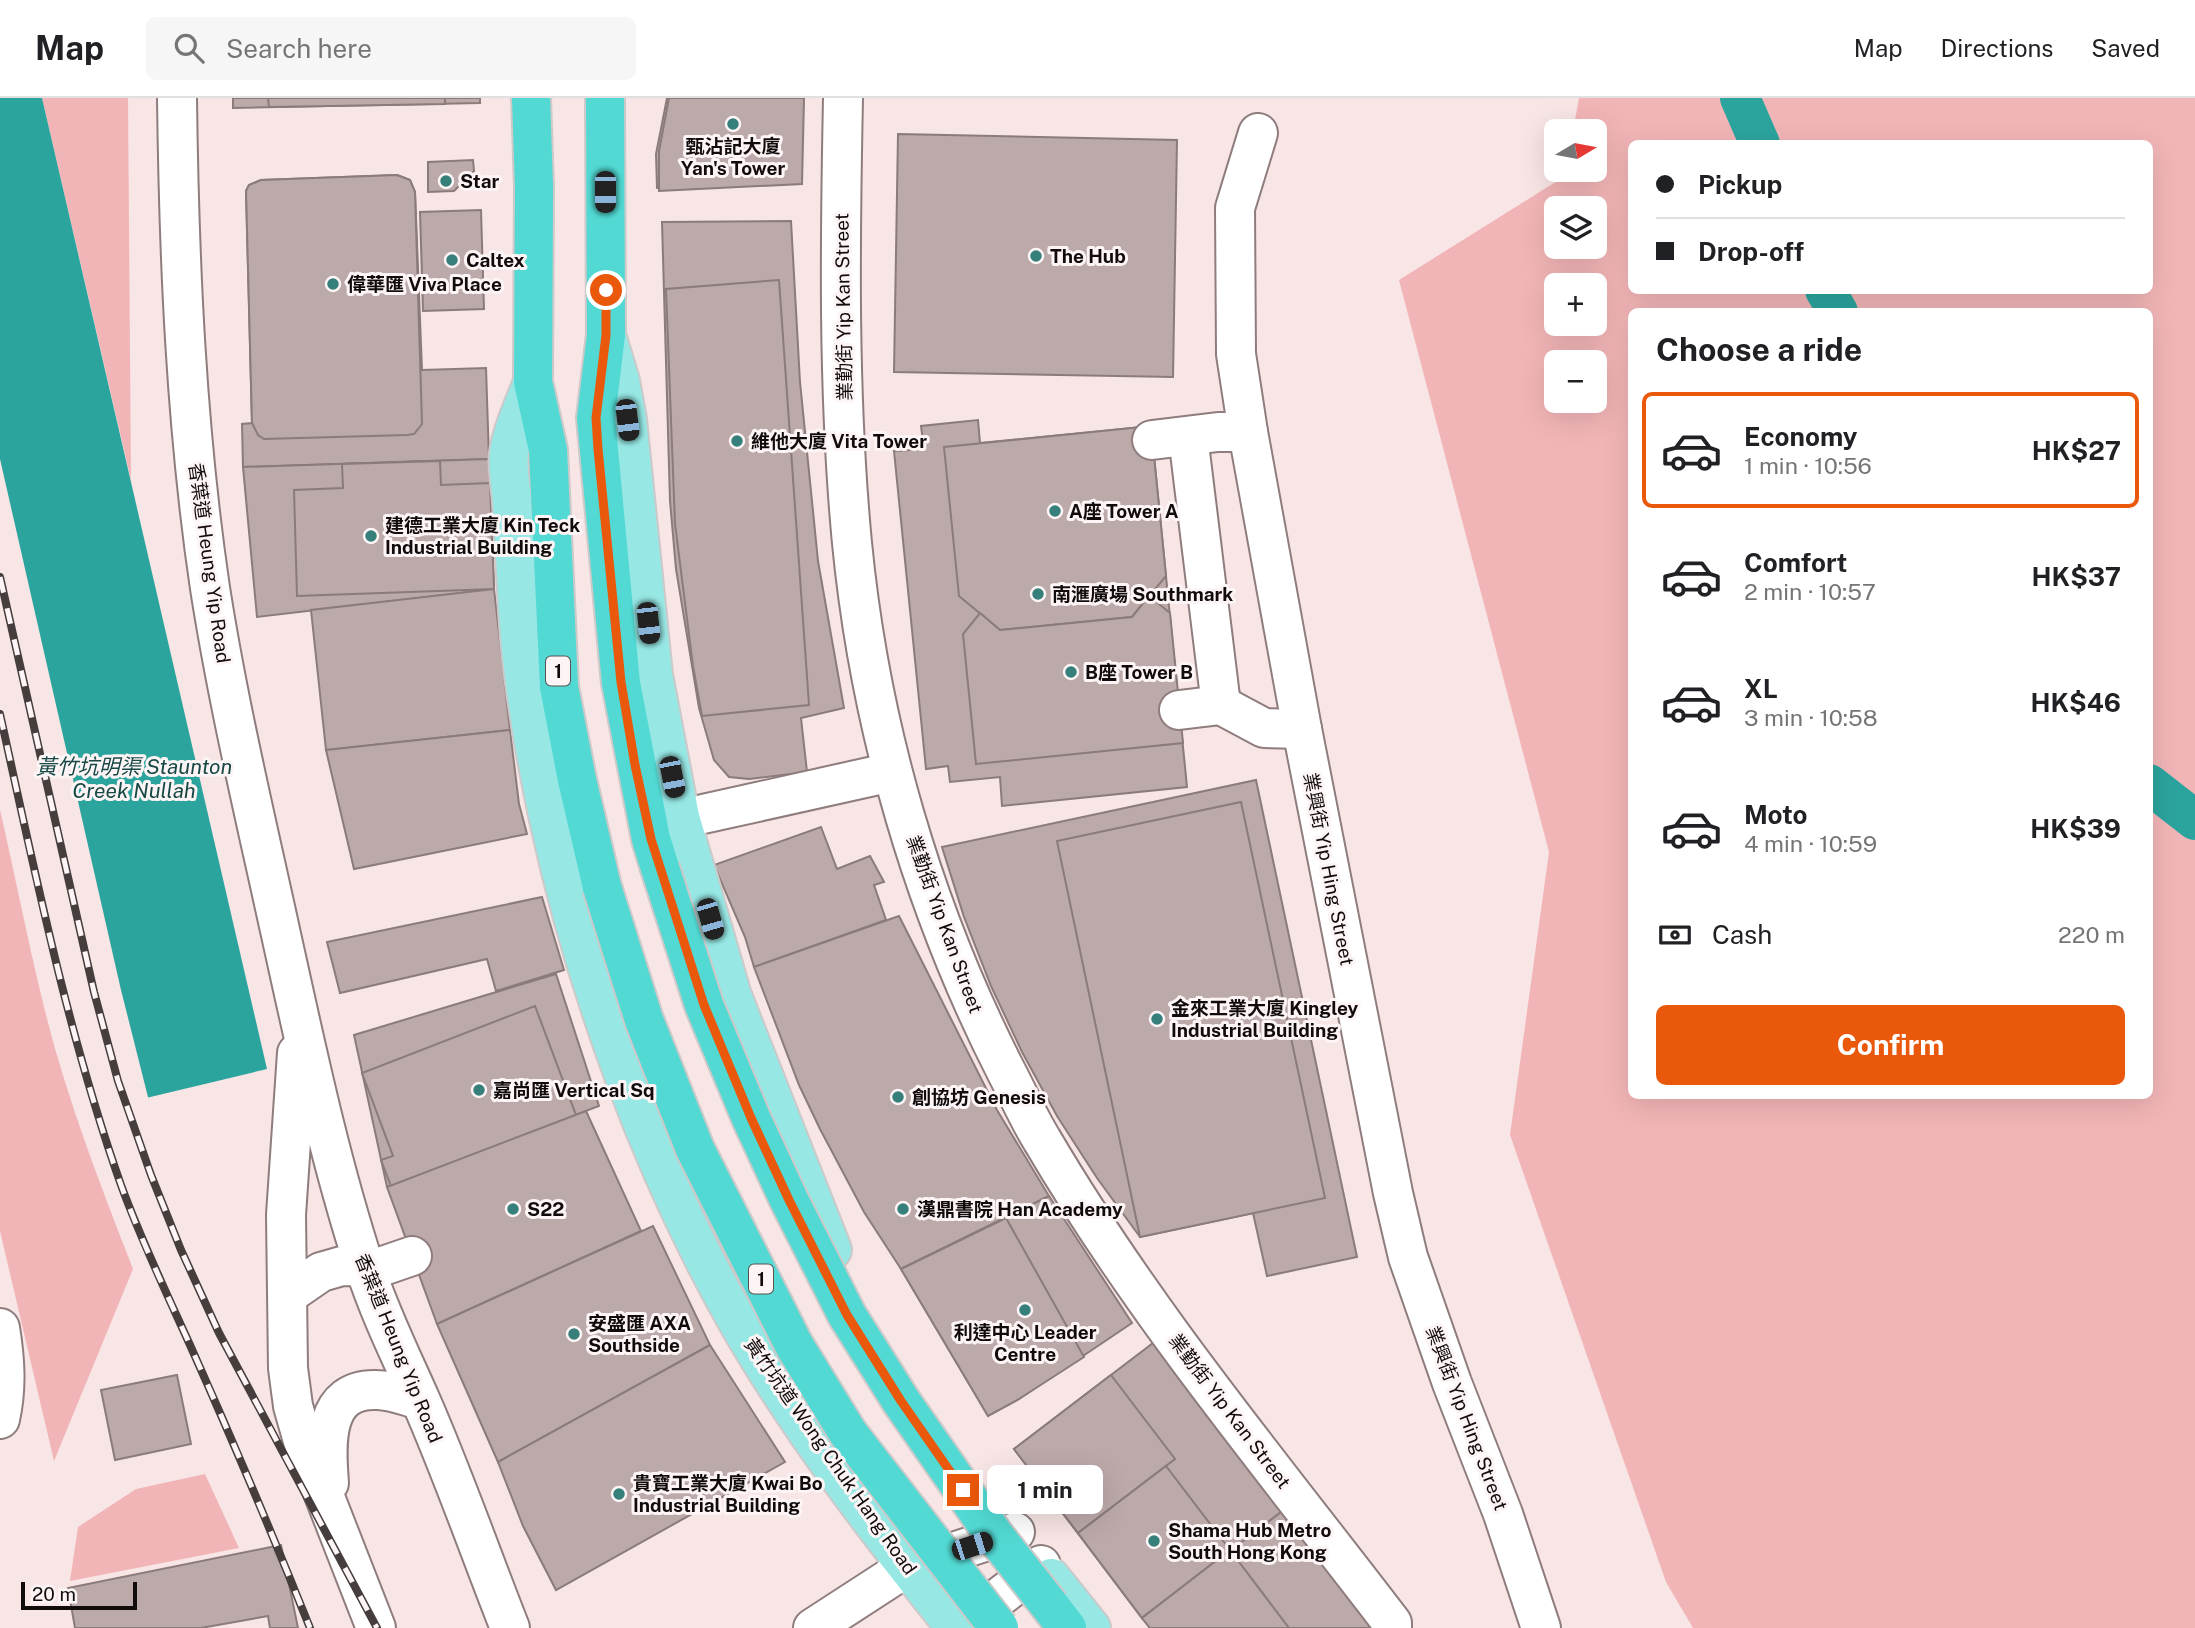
<!DOCTYPE html>
<meta charset="utf-8">
<style>
:root{--surface:#fff;--page:#f6f6f6;--text:#202124;--muted:#757577;--line:#e0e0e0;--accent:#ea580c}
body{margin:0;font-family:"Public Sans","Noto Sans TC",sans-serif;background:var(--page);color:var(--text);height:100vh;display:flex;flex-direction:column;font-size:26px;white-space:nowrap}
*{box-sizing:border-box;margin:0}
p{font-size:23px;color:var(--muted)}
.icon{flex:none;width:38px;height:38px;fill:none;stroke:currentColor;stroke-width:2;stroke-linecap:round;stroke-linejoin:round}
.map{position:relative;flex:1;overflow:hidden}
.panel{position:absolute;left:1628px;top:210px;width:525px;height:791px;display:flex;flex-direction:column;background:var(--surface);border-radius:10px;box-shadow:0 7px 28px #0002}
.panel>*{flex:none}
.guide{position:absolute;left:1628px;top:42px;width:525px;height:154px;border-radius:10px;box-shadow:0 7px 28px #0002;display:grid;align-content:center;height:154px;padding:0 28px;background:var(--surface)}
.needle{width:46px;rotate:80deg}
.tools{position:absolute;left:1544px;top:21px;display:grid;gap:14px}
.tools a{display:grid;place-items:center;width:63px;height:63px;border-radius:10px;background:var(--surface);box-shadow:0 7px 28px #0002;font-size:35px}
.scale{position:absolute;left:21px;bottom:18px;width:116px;box-sizing:border-box;padding-left:7px;border:4px solid #110b0b;border-top:0;font-size:19px;line-height:24px;white-space:nowrap;color:#110b0b;-webkit-text-stroke:5px #fdf5f5;paint-order:stroke}
.end{position:absolute;width:32px;height:32px;margin:-16px;border:9px solid #ea580c;background:#fff;box-shadow:0 0 0 4px #fff}
.from{border-radius:50%}
.bubble{position:absolute;height:49px;border-radius:10px;background:var(--surface);box-shadow:0 7px 28px #0002;font-size:23px;font-weight:700;line-height:49px;text-align:center}
.car{position:absolute;width:21px;height:42px;margin:-21px -10px;border-radius:9px;box-shadow:0 0 5px 2px #0007;background:linear-gradient(#222 24%,#8ab4d8 0 40%,#222 0 76%,#8ab4d8 0 86%,#222 0)}
.guide b{display:flex;align-items:center;gap:24px;height:66px;font-size:26px}
.guide b+b{border-top:2px solid var(--line)}
.guide i{width:18px;height:18px;background:var(--text)}
ul{padding:0;list-style:none}
li{display:flex;align-items:center;gap:21px;height:116px;margin:0 14px 10px;padding:0 14px;border:4px solid transparent;border-radius:10px}
li div{flex:1}
li b{display:block;font-size:26px}
li em{font-style:normal;font-weight:700}
li.selected{border-color:var(--accent)}
li>.icon{width:63px;height:63px;stroke-width:1.5}
h2{padding:0 28px;font-size:32px;line-height:84px}
.pay{display:flex;align-items:center;gap:18px;height:77px;padding:0 28px;font-size:26px}
.pay p{margin-inline-start:auto}
.action{display:flex;gap:14px;margin-top:auto;padding:14px 28px}
.action a{flex:1;height:80px;border-radius:10px;background:var(--accent);color:#fff;font-size:28px;font-weight:700;line-height:80px;text-align:center}
header{display:flex;align-items:center;gap:42px;box-sizing:border-box;height:98px;padding:0 35px;background:var(--surface);border-bottom:2px solid var(--line)}
header strong{font-size:33px}
nav{display:flex;gap:38px;margin-inline-start:auto;font-size:24px}
.search{width:490px;height:63px;background:var(--page);display:flex;align-items:center;gap:18px;box-sizing:border-box;padding:0 24px;border-radius:10px;color:var(--muted);font-size:26px}
.map>svg:first-child{display:block}
.green{fill:#f2b5b7;fill-rule:evenodd}
.water{fill:#2ca49e}
.pier{fill:#f8e5e5}
.lines{fill:none;stroke-linecap:round;stroke-linejoin:round}
.canal{stroke:#2ca49e;stroke-width:40}
.building{fill:#bca9aa;stroke:#8c7b7b;stroke-width:2}
.minor-casing{stroke:#8f7d7e;stroke-width:42}
.major-casing{stroke:#cbc9c9;stroke-width:42}
.highway-casing{stroke:#cbc9c9;stroke-width:42}
.minor{stroke:#fff;stroke-width:38}
.major{stroke:#97e8e5;stroke-width:38}
.highway{stroke:#52d9d3;stroke-width:38}
.rail-casing{stroke:#463d3d;stroke-width:8}
.rail{stroke:#fdf5f5;stroke-width:5;stroke-dasharray:16;stroke-linecap:butt}
.highway-bridge-casing{stroke:#cbc9c9;stroke-width:42;stroke-linecap:butt}
.highway-bridge{stroke:#52d9d3;stroke-width:38}
.route{stroke:#ea580c;stroke-width:9}
.poi-dot{fill:#377f7b;stroke:#fdf5f5;stroke-width:2.5}
.labels{text-anchor:middle;dominant-baseline:central;stroke-width:6;stroke-linejoin:round;paint-order:stroke}
.shield{fill:#fdf5f5;stroke:#585151;stroke-width:2}
.shield-label{font-size:18px;font-weight:bold;fill:#110b0b}
.poi-label{font-size:19px;font-weight:bold;fill:#110b0b;stroke:#fdf5f5;text-anchor:start}
.street-label{font-size:19px;fill:#110b0b;stroke:#fdf5f5}
.water-label{font-size:21px;font-style:italic;fill:#164845;stroke:#fdf5f5}
</style>
<header>
<strong>Map</strong>
<div class="search"><svg class="icon" aria-label="search" viewBox="0 0 24 24"><circle cx="10" cy="10" r="6"/><path d="M15 15l6 6"/></svg>Search here</div>
<nav><a>Map</a><a>Directions</a><a>Saved</a></nav>
</header>
<div class="map">
<svg width="2195" height="1530" viewBox="0 0 2195 1530">
<rect width="100%" height="100%" fill="#f8e5e5"/>
<g class="green">
<polygon points="42,0 128,0 131,382"/>
<path d="M1579 0H2195V1530H1693L1666 1484 1510 1037 1549 754 1399 182 1565 78 1566 72H1594V33H1573ZM1631 46H2149V192H1631ZM1556 110H1594V149H1556ZM1556 187H1594V226H1556ZM1631 214H2149V998H1631ZM1556 264H1594V303H1556Z"/>
<path d="M0 712C15 777 28 844 44 909 66 999 100 1086 133 1171L54 1363 0 1133Z"/>
<polygon points="205,1376 239,1450 70,1483 78,1429 136,1391"/>
</g>
<polygon class="water" points="0,0 42,0 267,971 142,1001 0,389"/>
<polygon class="pier" points="0,361 121,892 149,1003 143,1004 138,1002 0,404"/>
<g class="lines">
<g class="canal">
<polyline points="1740,0 1760,46"/>
<polyline points="1825,192 1838,214"/>
<polyline points="2149,686 2195,722"/>
</g>
</g>
<g class="building">
<polygon points="233,0 480,0 480,5 233,10"/>
<polygon points="268,0 445,0 445,6 269,9"/>
<polygon points="667,0 749,0 751,32 763,36 761,83 657,90 656,56"/>
<polygon points="669,0 804,0 802,86 659,93 659,53"/>
<polygon points="898,36 1177,42 1173,279 894,274"/>
<polygon points="473,62 474,73 454,93 428,94 428,64"/>
<polygon points="397,77 410,82 415,94 422,272 486,270 489,361 243,369 242,326 252,325 246,93 249,87 261,82"/>
<polygon points="397,77 410,82 415,94 422,326 414,336 407,337 264,341 258,337 252,325 246,93 249,87 261,82"/>
<polygon points="481,112 484,211 423,213 420,114"/>
<polygon points="791,123 800,284 818,463 844,610 801,620 807,674 749,681 729,679 714,662 699,610 676,471 670,403 662,124"/>
<polygon points="779,182 809,607 702,618 693,568 675,426 666,191"/>
<polygon points="978,322 980,345 1151,328 1187,689 1002,708 1000,679 950,684 948,668 926,671 894,353 924,351 921,328"/>
<polygon points="1151,328 1166,478 1132,519 1000,532 959,498 944,349"/>
<polygon points="489,361 494,491 257,519 243,369"/>
<polygon points="440,363 441,387 490,385 494,491 297,498 294,392 343,390 342,366"/>
<polygon points="494,491 510,632 326,652 311,512"/>
<polygon points="1149,498 1170,515 1183,645 976,666 963,536 980,515 1000,532 1132,519"/>
<polygon points="510,632 519,706 527,736 354,771 326,652"/>
<polygon points="1256,682 1357,1159 1267,1178 1253,1115 1140,1139 1097,1080 1057,1018 1022,954 991,888 964,819 942,749"/>
<polygon points="1241,704 1325,1100 1140,1139 1057,743"/>
<polygon points="821,729 837,771 870,758 884,784 874,787 886,822 754,869 745,839 714,767"/>
<polygon points="542,799 564,872 496,893 487,861 340,895 327,844"/>
<polygon points="899,818 997,1012 1049,1098 901,1171 864,1114 820,1031 799,987 754,869"/>
<polygon points="556,876 599,1008 387,1089 354,937"/>
<polygon points="535,908 576,1017 391,1088 381,1062 393,1058 362,975"/>
<polygon points="586,1013 641,1133 437,1226 387,1089"/>
<polygon points="1049,1098 1132,1225 1019,1301 988,1318 901,1171"/>
<polygon points="1006,1120 1084,1259 1019,1301 988,1318 901,1171"/>
<polygon points="653,1128 710,1247 498,1364 437,1226"/>
<polygon points="1157,1242 1285,1411 1142,1520 1014,1351"/>
<polygon points="710,1247 785,1364 556,1492 523,1428 498,1364"/>
<polygon points="177,1277 191,1346 115,1362 101,1292"/>
<polygon points="1111,1277 1175,1361 1078,1435 1014,1351"/>
<polygon points="1166,1368 1230,1452 1142,1520 1078,1435"/>
<polygon points="1285,1411 1370,1523 1369,1530 1150,1530 1142,1520"/>
<polygon points="281,1447 298,1530 270,1530 268,1518 201,1530 75,1530 68,1490"/>
<polygon points="1230,1452 1289,1530 1150,1530 1142,1520"/>
</g>
<g class="lines">
<defs>
<g id="minor">
<path d="M177 0C179 163 186 328 210 490 228 605 255 718 280 832 305 945 329 1060 365 1170 380 1216 401 1258 420 1301 453 1376 480 1454 510 1530"/>
<path d="M843 0C840 148 838 298 852 445 870 629 923 811 1007 975 1019 998 1029 1021 1042 1042 1143 1214 1272 1368 1392 1525V1530"/>
<polyline points="1258,35 1235,110 1236,256 1248,334 1302,631 1393,1095 1408,1159 1452,1285 1503,1416 1541,1530"/>
<polyline points="1188,338 1221,607"/>
<polyline points="1152,342 1218,334 1248,334"/>
<polyline points="1179,612 1221,607 1264,630 1302,631"/>
<polyline points="703,716 892,674"/>
<polyline points="297,955 286,1117 288,1270 293,1308 303,1343 376,1530"/>
<polyline points="289,1196 321,1174 342,1168 380,1169 412,1158"/>
<path d="M0 1230C5 1261 7 1290 0 1321"/>
<path d="M329 1385C326 1347 322 1290 377 1292 391 1292 406 1298 420 1302"/>
<polyline points="813,1530 907,1469 1015,1434"/>
<polyline points="959,1530 1041,1467"/>
</g>
<g id="major">
<polyline points="606,237 620,283 627,322 653,577 680,719 732,898 832,1152"/>
<path d="M533 284C525 305 512 333 509 355 507 370 511 388 512 403 514 439 516 476 518 512 522 583 534 651 549 721 586 892 651 1071 738 1224 800 1332 878 1433 956 1530"/>
<polyline points="1051,1480 1091,1530"/>
</g>
<g id="highway">
<polyline points="531,0 534,89 533,284 548,352 559,589 577,682 602,789"/>
<polyline points="605,0 606,237 596,320 621,585 651,741 660,770"/>
<polyline points="1050,1508 1067,1530"/>
</g>
</defs>
<use href="#minor" class="minor-casing"/>
<use href="#major" class="major-casing"/>
<use href="#highway" class="highway-casing"/>
<use href="#minor" class="minor"/>
<use href="#major" class="major"/>
<use href="#highway" class="highway"/>
<defs>
<g id="rail">
<polyline points="0,479 94,894 118,983 151,1077 181,1152 219,1235 377,1530"/>
<path d="M0 616C35 774 67 934 121 1087 141 1142 166 1194 190 1247 232 1341 272 1435 310 1530"/>
</g>
</defs>
<use href="#rail" class="rail-casing"/>
<use href="#rail" class="rail"/>
<defs>
<g id="highway-bridge">
<polyline points="660,770 704,907 751,1020 789,1102 847,1217 901,1303 994,1437 1050,1508"/>
<polyline points="602,789 644,922 695,1051 794,1247 848,1335 999,1530"/>
</g>
</defs>
<use href="#highway-bridge" class="highway-bridge-casing"/>
<use href="#highway-bridge" class="highway-bridge"/>
</g>
<g class="lines">
<polyline class="route" points="606,192 606,237 596,320 598,351 621,584 635,667 651,741 704,907 751,1020 789,1102 847,1217 901,1303 963,1392"/>
</g>
<g class="poi-dot">
<circle cx="733" cy="26" r="7"/>
<circle cx="446" cy="83" r="7"/>
<circle cx="1036" cy="158" r="7"/>
<circle cx="452" cy="162" r="7"/>
<circle cx="333" cy="186" r="7"/>
<circle cx="737" cy="343" r="7"/>
<circle cx="1055" cy="413" r="7"/>
<circle cx="371" cy="438" r="7"/>
<circle cx="1038" cy="496" r="7"/>
<circle cx="1071" cy="574" r="7"/>
<circle cx="1157" cy="921" r="7"/>
<circle cx="479" cy="992" r="7"/>
<circle cx="898" cy="999" r="7"/>
<circle cx="513" cy="1111" r="7"/>
<circle cx="903" cy="1111" r="7"/>
<circle cx="1025" cy="1212" r="7"/>
<circle cx="574" cy="1236" r="7"/>
<circle cx="619" cy="1396" r="7"/>
<circle cx="1154" cy="1443" r="7"/>
</g>
<g class="labels">
<g class="shield">
<rect x="546" y="558.5" width="24" height="29" rx="5"/>
<rect x="749" y="1166.5" width="24" height="29" rx="5"/>
</g>
<g class="shield-label">
<text x="558" y="573">1</text>
<text x="761" y="1181">1</text>
</g>
<g class="poi-label">
<text x="733" y="48" text-anchor="middle">甄沾記大廈<tspan x="733" dy="22">Yan's Tower</tspan></text>
<text x="460" y="83">Star</text>
<text x="1050" y="158">The Hub</text>
<text x="466" y="162">Caltex</text>
<text x="347" y="186">偉華匯 Viva Place</text>
<text x="751" y="343">維他大廈 Vita Tower</text>
<text x="1069" y="413">A座 Tower A</text>
<text x="385" y="427">建德工業大廈 Kin Teck<tspan x="385" dy="22">Industrial Building</tspan></text>
<text x="1052" y="496">南滙廣場 Southmark</text>
<text x="1085" y="574">B座 Tower B</text>
<text x="1171" y="910">金來工業大廈 Kingley<tspan x="1171" dy="22">Industrial Building</tspan></text>
<text x="493" y="992">嘉尚匯 Vertical Sq</text>
<text x="912" y="999">創協坊 Genesis</text>
<text x="527" y="1111">S22</text>
<text x="917" y="1111">漢鼎書院 Han Academy</text>
<text x="588" y="1225">安盛匯 AXA<tspan x="588" dy="22">Southside</tspan></text>
<text x="1025" y="1234" text-anchor="middle">利達中心 Leader<tspan x="1025" dy="22">Centre</tspan></text>
<text x="633" y="1385">貴寶工業大廈 Kwai Bo<tspan x="633" dy="22">Industrial Building</tspan></text>
<text x="1168" y="1432">Shama Hub Metro<tspan x="1168" dy="22">South Hong Kong</tspan></text>
</g>
<g class="street-label">
<text transform="translate(843 209) rotate(-91)">業勤街 Yip Kan Street</text>
<text transform="translate(210 465) rotate(82)">香葉道 Heung Yip Road</text>
<text transform="translate(1329 771) rotate(79)">業興街 Yip Hing Street</text>
<text transform="translate(945 826) rotate(70)">業勤街 Yip Kan Street</text>
<text transform="translate(399 1250) rotate(68)">香葉道 Heung Yip Road</text>
<text transform="translate(1230 1313) rotate(53)">業勤街 Yip Kan Street</text>
<text transform="translate(1467 1320) rotate(69)">業興街 Yip Hing Street</text>
<text transform="translate(831 1358) rotate(55)">黃竹坑道 Wong Chuk Hang Road</text>
</g>
<g class="water-label">
<text x="134" y="668">黃竹坑明渠 Staunton<tspan x="134" dy="24">Creek Nullah</tspan></text>
</g>
</g>
</svg>
<div class="tools">
<a><svg class="needle" viewBox="-14 -14 28 28"><path d="M0-13l5 13h-10z" fill="#e53935"/><path d="M0 13l5-13h-10z" fill="#757577"/></svg></a>
<a><svg class="icon" aria-label="layers" viewBox="0 0 24 24"><path d="M12 4l9 5-9 5-9-5zM3 14l9 5 9-5"/></svg></a>
<a>+</a>
<a>−</a>
</div>
<div class="scale">20 m</div>
<i class="end from" style="left:606px;top:192px"></i>
<i class="end" style="left:963px;top:1392px"></i>
<div class="bubble" style="left:987px;top:1367px;width:116px">1 min</div>
<i class="car" style="left:605px;top:94px;rotate:180deg"></i>
<i class="car" style="left:627px;top:322px;rotate:173deg"></i>
<i class="car" style="left:648px;top:525px;rotate:174deg"></i>
<i class="car" style="left:672px;top:679px;rotate:169deg"></i>
<i class="car" style="left:710px;top:821px;rotate:164deg"></i>
<i class="car" style="left:972px;top:1448px;rotate:72deg"></i>
<div class="guide">
<b><i class="from"></i>Pickup</b>
<b><i></i>Drop-off</b>
</div>
<section class="panel">
<h2>Choose a ride</h2>
<ul>
<li class="selected"><svg class="icon" aria-label="car" viewBox="0 0 24 24"><path d="M5 17H2v-5l4-1 3-4h7l3 4 3 1v5h-3M9 17h6M6 11h13"/><circle cx="7" cy="17" r="2"/><circle cx="17" cy="17" r="2"/></svg><div><b>Economy</b><p>1 min · 10:56</p></div><em>HK$27</em></li>
<li><svg class="icon" aria-label="car" viewBox="0 0 24 24"><path d="M5 17H2v-5l4-1 3-4h7l3 4 3 1v5h-3M9 17h6M6 11h13"/><circle cx="7" cy="17" r="2"/><circle cx="17" cy="17" r="2"/></svg><div><b>Comfort</b><p>2 min · 10:57</p></div><em>HK$37</em></li>
<li><svg class="icon" aria-label="car" viewBox="0 0 24 24"><path d="M5 17H2v-5l4-1 3-4h7l3 4 3 1v5h-3M9 17h6M6 11h13"/><circle cx="7" cy="17" r="2"/><circle cx="17" cy="17" r="2"/></svg><div><b>XL</b><p>3 min · 10:58</p></div><em>HK$46</em></li>
<li><svg class="icon" aria-label="car" viewBox="0 0 24 24"><path d="M5 17H2v-5l4-1 3-4h7l3 4 3 1v5h-3M9 17h6M6 11h13"/><circle cx="7" cy="17" r="2"/><circle cx="17" cy="17" r="2"/></svg><div><b>Moto</b><p>4 min · 10:59</p></div><em>HK$39</em></li>
</ul>
<div class="pay"><svg class="icon" aria-label="cash" viewBox="0 0 24 24"><path d="M3 7h18v10H3z"/><circle cx="12" cy="12" r="2"/></svg>Cash<p>220 m</p></div>
<div class="action"><a>Confirm</a></div>
</section>
</div>
